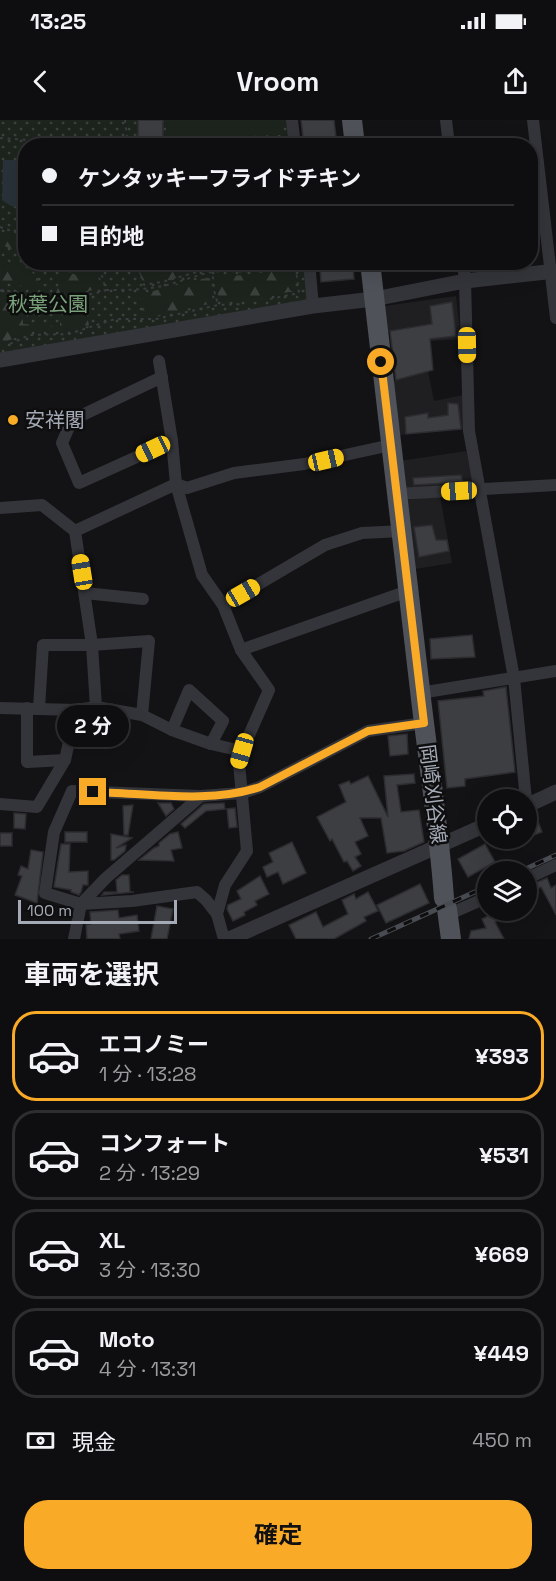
<!DOCTYPE html>
<html lang="ja">
<meta charset="utf-8">
<style>
:root{--surface:#0e0e10;--page:#171719;--text:#f1f3f6;--muted:#9b9c9f;--line:#2e2e30;--accent:#f9aa26}
body{margin:0;font-family:"Space Grotesk","Noto Sans JP",sans-serif;background:var(--page);color:var(--text);height:100vh;display:flex;flex-direction:column;font-size:22px;white-space:nowrap}
*{box-sizing:border-box;margin:0}
p{font-size:20px;color:var(--muted)}
.icon{flex:none;width:33px;height:33px;fill:none;stroke:currentColor;stroke-width:2;stroke-linecap:round;stroke-linejoin:round}
.map{position:relative;height:819px;overflow:hidden}
.side{display:flex;flex-direction:column;background:var(--surface);flex:1}
.side>*{flex:none}
.top-card{position:absolute;left:18px;top:18px;width:520px;height:132px;border-radius:24px;box-shadow:0 6px 24px #0002,0 0 0 2px var(--line);display:grid;align-content:center;height:132px;padding:0 24px;background:var(--surface)}
.tools{position:absolute;left:477px;top:669px;display:grid;gap:12px}
.tools a{display:grid;place-items:center;width:60px;height:60px;border-radius:50%;background:var(--surface);box-shadow:0 6px 24px #0002,0 0 0 2px var(--line);font-size:30px}
.scale{position:absolute;left:18px;bottom:15px;width:159px;box-sizing:border-box;padding-left:6px;border:3px solid #a4aab6;border-top:0;font-size:16px;line-height:21px;white-space:nowrap;color:#a4aab6;-webkit-text-stroke:4px #0e0e0f;paint-order:stroke}
.end{position:absolute;width:27px;height:27px;margin:-14px;border:8px solid #f9aa26;background:#111;box-shadow:0 0 0 3px #111}
.from{border-radius:50%}
.bubble{position:absolute;height:42px;border-radius:21px;background:var(--surface);box-shadow:0 6px 24px #0002,0 0 0 2px var(--line);font-size:20px;font-weight:700;line-height:42px;text-align:center}
.car{position:absolute;width:18px;height:36px;margin:-18px -9px;border-radius:8px;box-shadow:0 0 4px 2px #0007;background:linear-gradient(#f5c518 24%,#345 0 40%,#f5c518 0 76%,#345 0 86%,#f5c518 0)}
.top-card b{display:flex;align-items:center;gap:21px;height:57px;font-size:22px}
.top-card b+b{border-top:2px solid var(--line)}
.top-card i{width:15px;height:15px;background:var(--text)}
ul{padding:0;list-style:none}
li{display:flex;align-items:center;gap:18px;height:90px;margin:0 12px 9px;padding:0 12px;border:3px solid var(--line);border-radius:24px}
li div{flex:1}
li b{display:block;font-size:22px}
li em{font-style:normal;font-weight:700}
li.selected{border-color:var(--accent)}
li>.icon{width:54px;height:54px;stroke-width:1.5}
h2{padding:0 24px;font-size:27px;line-height:72px}
.pay{display:flex;align-items:center;gap:15px;height:66px;padding:0 24px;font-size:22px}
.pay p{margin-inline-start:auto}
.action{display:flex;gap:12px;margin-top:auto;padding:12px 24px}
.action a{flex:1;height:69px;border-radius:24px;background:var(--accent);color:#111;font-size:24px;font-weight:700;line-height:69px;text-align:center}
.status{display:flex;justify-content:space-between;align-items:center;height:42px;padding:0 30px;background:var(--surface);direction:ltr}
.status svg{height:16px;fill:currentColor}
header{display:flex;justify-content:space-between;align-items:center;height:78px;padding:0 24px;background:var(--surface);font-size:27px;font-weight:700}
.map>svg:first-child{display:block}
.built{fill:#1f1f22}
.grass{fill:url(#grass-dots)}
.forest{fill:url(#forest-firs)}
.pitch{fill:#1d241d}
.water{fill:#293239}
.building{fill:#3d3e42;stroke:#2d2d31;stroke-width:1.5}
.lines{fill:none;stroke-linecap:round;stroke-linejoin:round}
.path{stroke:#3a3c41;stroke-width:2;stroke-dasharray:3 4.5;stroke-linecap:butt}
.minor{stroke:#34353a;stroke-width:12}
.tertiary{stroke:#34353a;stroke-width:15}
.primary{stroke:#4f5259;stroke-width:20}
.rail-casing{stroke:#484b51;stroke-width:5}
.rail{stroke:#0e0e0f;stroke-width:3;stroke-dasharray:9;stroke-linecap:butt}
.route{stroke:#f9aa26;stroke-width:8}
.poi-dot{fill:#f9aa26;stroke:#0e0e0f;stroke-width:2}
.labels{text-anchor:middle;dominant-baseline:central;stroke-width:5;stroke-linejoin:round;paint-order:stroke}
.park-label{font-size:20px;fill:#7aa27b;stroke:#0e0e0f}
.poi-label{font-size:20px;fill:#a4aab6;stroke:#0e0e0f;text-anchor:start}
.street-label{font-size:20px;fill:#a4aab6;stroke:#0e0e0f}
</style>
<div class="status"><b>13:25</b><svg viewBox="0 0 49 12"><path d="M0 12V9h3v3zM5 12V6h3v6zM10 12V3h3v9zM15 12V0h3v12zM26 1h20v11H26zM47 4h2v5h-2z"/></svg></div>
<header><svg class="icon" aria-label="back" viewBox="0 0 24 24"><path d="M15 5l-7 7 7 7"/></svg>Vroom<svg class="icon" aria-label="share" viewBox="0 0 24 24"><path d="M12 15V3M7 8l5-5 5 5M5 13v7h14v-7"/></svg></header>
<div class="map">
<svg width="556" height="819" viewBox="0 0 556 819">
<defs>
<pattern id="grass-dots" width="8" height="8" patternUnits="userSpaceOnUse" patternTransform="scale(1.5)"><rect width="8" height="8" fill="#1d241d"/><path d="M2 2h.1M6 6h.1" fill="none" stroke="#3b413c" stroke-width="1.8" stroke-linecap="round"/></pattern>
<pattern id="forest-firs" width="22" height="20" patternUnits="userSpaceOnUse" patternTransform="scale(1.5)"><rect width="22" height="20" fill="#1d241d"/><path d="M5 1l3.5 6h-7zM16 11l3.5 6h-7z" fill="#3b413c"/></pattern>
</defs>
<rect width="100%" height="100%" fill="#131315"/>
<g class="built">
<polygon points="456,176 461,219 430,221 428,205 384,212 384,186"/>
<polygon points="428,251 434,281 463,275 463,309 400,315 393,261"/>
<polygon points="466,331 474,365 404,370 400,341"/>
<polygon points="440,376 452,443 415,449 407,380"/>
</g>
<polygon class="grass" points="0,0 287,0 290,25 26,26 26,142 304,143 308,182 0,233"/>
<g class="forest">
<polygon points="0,111 25,120 25,135 0,124"/>
<polygon points="0,134 11,144 29,149 40,161 39,170 0,161"/>
<polygon points="81,143 93,143 100,163 99,168 89,171 56,173 64,150 76,155"/>
<polygon points="136,143 136,142 211,143 207,149 162,162 144,165"/>
<polygon points="216,143 216,142 270,143 240,148 216,147"/>
<path d="M281 143H291L294 169 293 171 252 180 224 182C216 176 216 169 216 159L218 157C240 154 263 158 281 143Z"/>
<polygon points="210,158 213,183 155,196 140,197 144,183 138,175 200,159"/>
<polygon points="5,174 23,177 22,193 23,204 60,207 60,200 69,181 81,181 87,194 89,206 59,212 32,211 0,224 0,178"/>
</g>
<polygon class="pitch" points="166,0 281,0 281,15 166,18"/>
<polygon class="water" points="3,40 25,40 25,79 17,87 11,86 2,80"/>
<g class="building">
<polygon points="138,0 163,0 163,19 138,22"/>
<polygon points="301,0 334,0 337,26 304,26"/>
<polygon points="353,145 354,159 321,162 320,148"/>
<polygon points="452,182 456,216 430,219 433,250 396,260 390,211 432,204 430,186"/>
<polygon points="448,283 458,284 461,309 406,314 405,297 428,293 428,298 448,295"/>
<polygon points="461,355 463,362 414,365 413,358"/>
<polygon points="432,405 436,420 447,420 449,431 419,437 414,407"/>
<polygon points="472,515 475,537 431,539 430,519"/>
<polygon points="506,567 515,652 465,659 465,666 447,668 438,581 484,576 483,571"/>
<polygon points="407,614 408,634 390,636 388,616"/>
<polygon points="414,654 415,663 397,665 401,692 419,690 424,722 404,731 387,733 381,698 360,698 368,716 355,722 361,734 355,737 361,746 353,751 347,741 344,742 332,719 330,721 317,697 346,682 339,665 349,661 351,664 368,656 388,697 384,656"/>
<polygon points="158,683 171,683 174,689 166,696"/>
<polygon points="224,683 225,689 206,691 185,708 181,704 204,684"/>
<polygon points="133,685 128,715 124,715 123,686"/>
<polygon points="235,688 237,707 229,708 227,689"/>
<polygon points="14,693 26,694 25,709 14,708"/>
<polygon points="536,696 542,712 531,716 526,699"/>
<rect x="65" y="712" width="22" height="10"/>
<polygon points="178,712 182,728 171,730 174,741 139,740 154,728 159,726 159,723 170,714"/>
<rect x="0" y="713" width="12" height="13"/>
<polygon points="111,714 132,718 116,728 126,725 125,731 114,740 111,740"/>
<polygon points="292,722 306,753 283,764 278,752 267,757 263,747 273,742 269,733"/>
<polygon points="61,724 70,724 69,752 88,751 88,765 83,765 81,772 79,775 71,772 71,770 54,767"/>
<polygon points="485,724 495,742 468,757 458,739"/>
<polygon points="31,730 43,732 37,783 15,775 22,756 18,755 21,746 28,749"/>
<polygon points="122,755 129,755 130,772 134,772 102,775 104,772 117,772 116,760"/>
<polygon points="260,756 269,774 255,781 257,785 244,792 245,795 233,801 227,789 228,785 241,779 237,771"/>
<polygon points="547,758 551,768 556,765 556,795 541,767 526,774 526,767"/>
<polygon points="420,764 429,783 386,803 377,785"/>
<polygon points="368,772 378,791 364,797 366,801 334,819 296,819 289,805 316,792 323,807 348,794 342,780 354,774 356,779"/>
<polygon points="157,786 173,789 167,819 151,819"/>
<polygon points="118,790 119,798 137,795 139,811 119,814 120,819 87,819 86,805 91,804 90,792"/>
<polygon points="494,793 498,800 495,802 504,819 469,819 471,811 486,808 482,799"/>
</g>
<g class="lines">
<g class="path">
<polyline points="125,0 128,26"/>
<polyline points="0,18 28,20 107,18 122,26"/>
<polyline points="149,26 165,23 201,26"/>
<polyline points="248,26 284,21"/>
<polyline points="0,107 26,116"/>
<polyline points="136,142 144,165 162,162 207,149 211,142"/>
<polyline points="214,142 212,145 214,170 218,185"/>
<path d="M106 170C127 170 146 170 167 165 182 161 197 155 212 152 237 148 250 158 275 142"/>
<path d="M0 171 2 170C37 175 72 182 106 170L98 142"/>
<polyline points="270,179 299,173 295,142"/>
<polyline points="10,224 29,215 69,214 115,199 156,199 218,185 244,184"/>
</g>
<g class="minor">
<polyline points="292,0 295,26"/>
<polyline points="446,0 449,26"/>
<polyline points="533,0 556,198"/>
<polyline points="309,142 313,186"/>
<polyline points="463,142 465,161 469,311 514,558 526,680"/>
<polyline points="159,241 172,321 176,364 202,455 223,485 241,530 269,570 242,631"/>
<polyline points="162,257 72,300 62,323 79,363 172,321"/>
<polyline points="397,374 556,365"/>
<polyline points="0,388 42,385 75,411 176,364 187,368 234,353 304,344 391,325"/>
<polyline points="85,473 143,479"/>
<polyline points="223,485 325,425 362,413 403,411"/>
<polyline points="241,530 408,471"/>
<polyline points="420,573 556,551"/>
<polyline points="96,587 142,595 172,610 211,624 242,631 239,643 247,731 225,765 217,794 224,819"/>
<polyline points="0,588 76,590 96,587 92,525 75,411"/>
<polyline points="27,588 27,642 65,640"/>
<polyline points="39,588 43,525 92,525 149,521 142,595"/>
<polyline points="172,610 189,570 223,601 211,624"/>
<polyline points="201,676 72,671 54,712 45,773 81,784 132,781 197,772 206,780 217,794"/>
<polyline points="0,684 37,687 65,640 76,590"/>
<polyline points="526,759 556,745"/>
<polyline points="447,795 488,777"/>
<polyline points="74,819 81,784 106,758 201,676 242,673 260,667 368,611 424,603"/>
</g>
<g class="tertiary">
<polyline points="0,240 313,186 374,179 465,161 556,151"/>
<polyline points="526,686 556,672"/>
<polyline points="229,819 488,704"/>
</g>
<g class="primary">
<polyline points="352,0 355,26"/>
<path d="M370 142C387 285 403 428 420 570 428 640 439 708 444 778"/>
<polyline points="447,789 451,819"/>
</g>
<defs>
<g id="rail">
<polyline points="519,752 556,735"/>
<polyline points="371,819 488,766"/>
</g>
</defs>
<use href="#rail" class="rail-casing"/>
<use href="#rail" class="rail"/>
</g>
<g class="lines">
<path class="route" d="M93 672C146 673 210 684 260 667L368 611 424 603 381 242"/>
</g>
<circle class="poi-dot" cx="13" cy="300" r="6"/>
<g class="labels">
<g class="park-label">
<text x="48" y="184">秋葉公園</text>
</g>
<g class="poi-label">
<text x="25" y="300">安祥閣</text>
</g>
<g class="street-label">
<text transform="translate(433 674) rotate(83)">岡崎刈谷線</text>
</g>
</g>
</svg>
<div class="tools">
<a><svg class="icon" aria-label="locate" viewBox="0 0 24 24"><circle cx="12" cy="12" r="6"/><path d="M12 2v4M12 18v4M2 12h4M18 12h4"/></svg></a>
<a><svg class="icon" aria-label="layers" viewBox="0 0 24 24"><path d="M12 4l9 5-9 5-9-5zM3 14l9 5 9-5"/></svg></a>
</div>
<div class="scale">100 m</div>
<i class="end from" style="left:381px;top:242px"></i>
<i class="end" style="left:93px;top:672px"></i>
<div class="bubble" style="left:57px;top:585px;width:72px">2 分</div>
<i class="car" style="left:467px;top:225px;rotate:179deg"></i>
<i class="car" style="left:153px;top:329px;rotate:245deg"></i>
<i class="car" style="left:326px;top:340px;rotate:77deg"></i>
<i class="car" style="left:459px;top:371px;rotate:267deg"></i>
<i class="car" style="left:82px;top:452px;rotate:351deg"></i>
<i class="car" style="left:243px;top:473px;rotate:60deg"></i>
<i class="car" style="left:242px;top:631px;rotate:196deg"></i>
<div class="top-card">
<b><i class="from"></i>ケンタッキーフライドチキン</b>
<b><i></i>目的地</b>
</div>
</div>
<section class="side">
<h2>車両を選択</h2>
<ul>
<li class="selected"><svg class="icon" aria-label="car" viewBox="0 0 24 24"><path d="M5 17H2v-5l4-1 3-4h7l3 4 3 1v5h-3M9 17h6M6 11h13"/><circle cx="7" cy="17" r="2"/><circle cx="17" cy="17" r="2"/></svg><div><b>エコノミー</b><p>1 分 · 13:28</p></div><em>¥393</em></li>
<li><svg class="icon" aria-label="car" viewBox="0 0 24 24"><path d="M5 17H2v-5l4-1 3-4h7l3 4 3 1v5h-3M9 17h6M6 11h13"/><circle cx="7" cy="17" r="2"/><circle cx="17" cy="17" r="2"/></svg><div><b>コンフォート</b><p>2 分 · 13:29</p></div><em>¥531</em></li>
<li><svg class="icon" aria-label="car" viewBox="0 0 24 24"><path d="M5 17H2v-5l4-1 3-4h7l3 4 3 1v5h-3M9 17h6M6 11h13"/><circle cx="7" cy="17" r="2"/><circle cx="17" cy="17" r="2"/></svg><div><b>XL</b><p>3 分 · 13:30</p></div><em>¥669</em></li>
<li><svg class="icon" aria-label="car" viewBox="0 0 24 24"><path d="M5 17H2v-5l4-1 3-4h7l3 4 3 1v5h-3M9 17h6M6 11h13"/><circle cx="7" cy="17" r="2"/><circle cx="17" cy="17" r="2"/></svg><div><b>Moto</b><p>4 分 · 13:31</p></div><em>¥449</em></li>
</ul>
<div class="pay"><svg class="icon" aria-label="cash" viewBox="0 0 24 24"><path d="M3 7h18v10H3z"/><circle cx="12" cy="12" r="2"/></svg>現金<p>450 m</p></div>
<div class="action"><a>確定</a></div>
</section>
